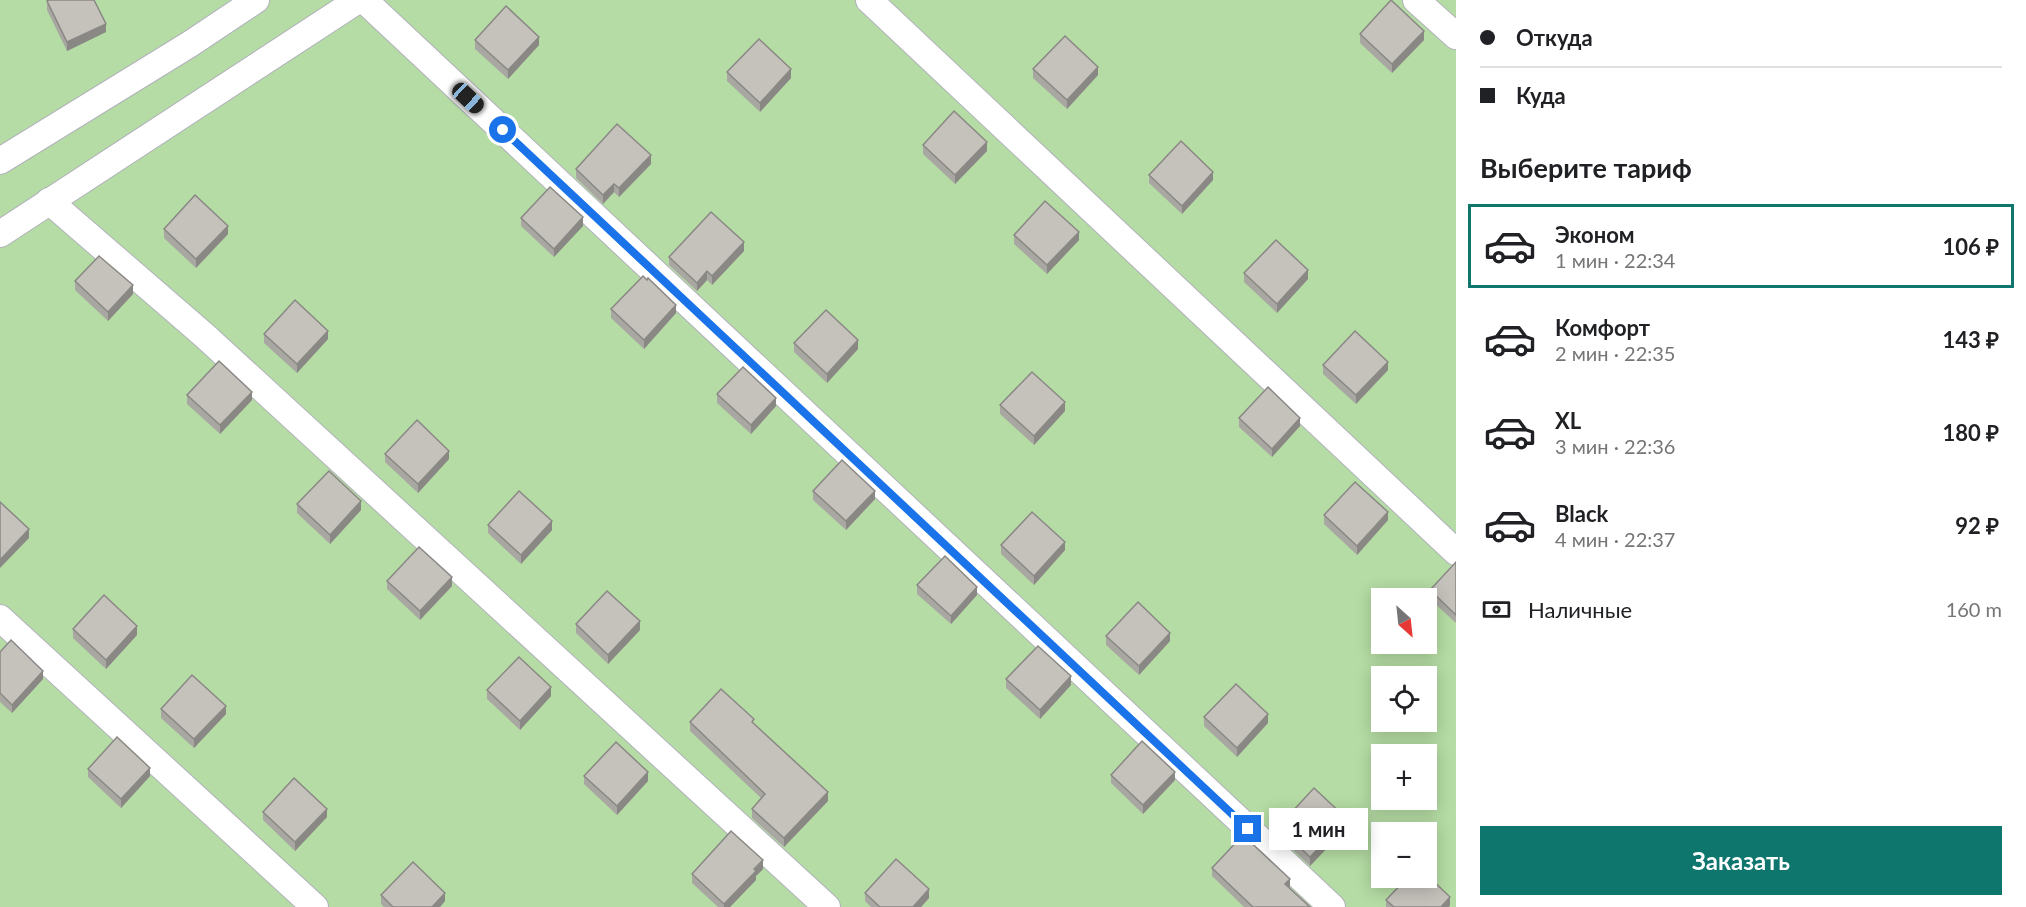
<!DOCTYPE html>
<html lang="ru">
<meta charset="utf-8">
<style>
:root{--surface:#fff;--page:#f2f2f2;--text:#202124;--muted:#757577;--line:#e0e0e0;--accent:#0f766e}
body{margin:0;font-family:Lato,sans-serif;background:var(--page);color:var(--text);height:100vh;display:flex;flex-direction:column;font-size:22px;white-space:nowrap}
*{box-sizing:border-box;margin:0}
p{font-size:20px;color:var(--muted)}
.icon{flex:none;width:33px;height:33px;fill:none;stroke:currentColor;stroke-width:2;stroke-linecap:round;stroke-linejoin:round}
.map{position:relative;flex:1;overflow:hidden}
.panel{display:flex;flex-direction:column;background:var(--surface);width:570px}
.panel>*{flex:none}
.guide{display:grid;align-content:center;height:132px;padding:0 24px;background:var(--surface)}
.needle{width:39px;rotate:153deg}
.tools{position:absolute;left:1371px;top:588px;display:grid;gap:12px}
.tools a{display:grid;place-items:center;width:66px;height:66px;border-radius:0px;background:var(--surface);box-shadow:0 3px 15px #0003;font-size:30px}
.end{position:absolute;width:27px;height:27px;margin:-14px;border:8px solid #1a73e8;background:#fff;box-shadow:0 0 0 3px #fff}
.from{border-radius:50%}
.bubble{position:absolute;height:42px;border-radius:0px;background:var(--surface);box-shadow:0 3px 15px #0003;font-size:20px;font-weight:700;line-height:42px;text-align:center}
.car{position:absolute;width:18px;height:36px;margin:-18px -9px;border-radius:8px;box-shadow:0 0 4px 2px #0007;background:linear-gradient(#222 24%,#8ab4d8 0 40%,#222 0 76%,#8ab4d8 0 86%,#222 0)}
.guide b{display:flex;align-items:center;gap:21px;height:57px;font-size:22px}
.guide b+b{border-top:2px solid var(--line)}
.guide i{width:15px;height:15px;background:var(--text)}
ul{padding:0;list-style:none}
li{display:flex;align-items:center;gap:18px;height:84px;margin:0 12px 9px;padding:0 12px;border:3px solid transparent;border-radius:0px}
li div{flex:1}
li b{display:block;font-size:22px}
li em{font-style:normal;font-weight:700}
li.selected{border-color:var(--accent)}
li>.icon{width:54px;height:54px;stroke-width:1.5}
h2{padding:0 24px;font-size:27px;line-height:72px}
.pay{display:flex;align-items:center;gap:15px;height:66px;padding:0 24px;font-size:22px}
.pay p{margin-inline-start:auto}
.cta{display:flex;gap:12px;margin-top:auto;padding:12px 24px}
.cta a{flex:1;height:69px;border-radius:0px;background:var(--accent);color:#fff;font-size:24px;font-weight:700;line-height:69px;text-align:center}
main{display:flex;flex:1;min-height:0}
.map>svg:first-child{display:block}
.green{fill:#b5dca4;fill-rule:evenodd}
.lines{fill:none;stroke-linecap:round;stroke-linejoin:round}
.lane-casing{stroke:#b1b2bb;stroke-width:28}
.lane{stroke:#fff;stroke-width:26}
.wall{fill:#a9a7a2}
.shaded-wall{fill:#8a8884}
.building{fill:#c5c2bc;stroke:#8a8884;stroke-width:1.5}
.route{stroke:#1a73e8;stroke-width:8}
</style>
<main>
<div class="map">
<svg width="1456" height="907" viewBox="0 0 1456 907">
<rect width="100%" height="100%" fill="#ece8e1"/>
<path class="green" d="M0 0H1456V907H0ZM1382 598H1426V644H1382ZM1382 676H1426V722H1382ZM1382 754H1426V800H1382ZM1382 832H1426V878H1382Z"/>
<g class="lines">
<defs>
<g id="lane">
<polyline points="364,0 1332,907"/>
<polyline points="869,0 1456,552"/>
<polyline points="1416,0 1456,36"/>
<polyline points="0,161 190,44 256,0"/>
<polyline points="49,201 205,336 827,907"/>
<polyline points="0,234 358,0"/>
<polyline points="0,618 315,907"/>
</g>
</defs>
<use href="#lane" class="lane-casing"/>
<use href="#lane" class="lane"/>
</g>
<g class="wall">
<polygon points="47,1 106,32 67,51 47,10"/>
<polygon points="1360,34 1424,40 1392,73 1360,43"/>
<polygon points="475,40 539,45 508,79 475,49"/>
<polygon points="1033,69 1098,75 1067,109 1033,78"/>
<polygon points="727,72 791,78 760,112 727,81"/>
<polygon points="923,145 987,151 955,184 923,154"/>
<polygon points="651,164 619,197 614,192 603,204 576,178 576,169"/>
<polygon points="1149,175 1213,180 1182,214 1149,183"/>
<polygon points="521,218 583,226 554,257 521,226"/>
<polygon points="164,229 228,234 196,268 164,238"/>
<polygon points="1014,235 1079,240 1047,274 1014,244"/>
<polygon points="744,251 712,285 707,280 697,291 669,265 669,257"/>
<polygon points="1244,273 1308,279 1277,313 1244,282"/>
<polygon points="75,281 133,294 108,321 75,290"/>
<polygon points="611,309 676,313 644,349 611,318"/>
<polygon points="264,334 328,339 297,373 264,343"/>
<polygon points="794,343 858,349 827,383 794,352"/>
<polygon points="1323,365 1388,370 1356,404 1323,374"/>
<polygon points="717,394 776,406 751,434 717,403"/>
<polygon points="187,395 252,400 220,434 187,404"/>
<polygon points="1000,405 1065,411 1034,445 1000,414"/>
<polygon points="1239,418 1300,426 1272,457 1239,427"/>
<polygon points="385,454 449,459 418,493 385,462"/>
<polygon points="813,491 875,499 846,530 813,500"/>
<polygon points="297,504 361,510 330,544 297,513"/>
<polygon points="1324,515 1388,520 1357,555 1324,524"/>
<polygon points="488,525 552,530 521,564 488,533"/>
<polygon points="1001,545 1065,550 1034,585 1001,554"/>
<polygon points="1456,562 1456,623 1430,599 1430,590"/>
<polygon points="387,581 452,586 420,620 387,589"/>
<polygon points="917,585 977,595 951,624 917,594"/>
<polygon points="576,624 640,630 608,664 576,633"/>
<polygon points="73,629 137,635 106,669 73,638"/>
<polygon points="1106,636 1170,641 1139,675 1106,645"/>
<polygon points="0,652 43,679 12,713 0,702"/>
<polygon points="1006,679 1071,685 1040,719 1006,688"/>
<polygon points="487,690 551,696 520,730 487,699"/>
<polygon points="161,709 226,714 194,748 161,718"/>
<polygon points="1204,717 1268,723 1237,757 1204,726"/>
<polygon points="690,722 754,724 828,801 784,847 752,818 752,809 761,798 690,731"/>
<polygon points="88,769 150,776 121,808 88,777"/>
<polygon points="1111,775 1175,780 1143,814 1111,783"/>
<polygon points="584,776 648,781 617,815 584,784"/>
<polygon points="263,812 327,817 295,851 263,820"/>
<polygon points="1278,827 1347,827 1310,866 1278,836"/>
<polygon points="1212,868 1290,888 1310,907 1244,907 1212,876"/>
<polygon points="763,869 756,876 756,880 730,907 718,907 692,883 692,874"/>
<polygon points="865,893 929,898 921,907 871,907 865,901"/>
<polygon points="381,895 445,901 440,907 384,907 381,904"/>
<polygon points="1386,900 1450,905 1449,907 1386,907"/>
</g>
<g class="shaded-wall">
<polygon points="106,24 106,32 67,51 67,42"/>
<polygon points="1424,31 1424,40 1392,73 1392,64"/>
<polygon points="539,37 539,45 508,79 508,70"/>
<polygon points="1098,67 1098,75 1067,109 1067,100"/>
<polygon points="791,69 791,78 760,112 760,103"/>
<polygon points="987,142 987,151 955,184 955,175"/>
<polygon points="651,155 651,164 619,197 619,188"/>
<polygon points="1213,172 1213,180 1182,214 1182,206"/>
<polygon points="614,184 614,192 603,204 603,195"/>
<polygon points="583,217 583,226 554,257 554,249"/>
<polygon points="228,226 228,234 196,268 196,259"/>
<polygon points="1079,232 1079,240 1047,274 1047,265"/>
<polygon points="744,242 744,251 712,285 712,276"/>
<polygon points="1308,270 1308,279 1277,313 1277,304"/>
<polygon points="707,271 707,280 697,291 697,283"/>
<polygon points="133,285 133,294 108,321 108,312"/>
<polygon points="676,305 676,313 644,349 644,340"/>
<polygon points="328,331 328,339 297,373 297,364"/>
<polygon points="858,340 858,349 827,383 827,374"/>
<polygon points="1388,362 1388,370 1356,404 1356,395"/>
<polygon points="252,392 252,400 220,434 220,425"/>
<polygon points="776,398 776,406 751,434 751,425"/>
<polygon points="1065,402 1065,411 1034,445 1034,436"/>
<polygon points="1300,418 1300,426 1272,457 1272,449"/>
<polygon points="449,451 449,459 418,493 418,484"/>
<polygon points="875,491 875,499 846,530 846,521"/>
<polygon points="361,501 361,510 330,544 330,535"/>
<polygon points="1388,512 1388,520 1357,555 1357,546"/>
<polygon points="552,521 552,530 521,564 521,555"/>
<polygon points="29,529 29,538 0,568 0,560"/>
<polygon points="1065,542 1065,550 1034,585 1034,576"/>
<polygon points="452,577 452,586 420,620 420,611"/>
<polygon points="977,587 977,595 951,624 951,616"/>
<polygon points="640,621 640,630 608,664 608,655"/>
<polygon points="137,626 137,635 106,669 106,660"/>
<polygon points="1170,633 1170,641 1139,675 1139,666"/>
<polygon points="43,671 43,679 12,713 12,705"/>
<polygon points="1071,676 1071,685 1040,719 1040,710"/>
<polygon points="551,687 551,696 520,730 520,721"/>
<polygon points="226,706 226,714 194,748 194,739"/>
<polygon points="1268,714 1268,723 1237,757 1237,748"/>
<polygon points="150,768 150,776 121,808 121,799"/>
<polygon points="648,772 648,781 617,815 617,806"/>
<polygon points="1175,772 1175,780 1143,814 1143,805"/>
<polygon points="828,792 828,801 784,847 784,838"/>
<polygon points="327,809 327,817 295,851 295,842"/>
<polygon points="1347,819 1347,827 1310,866 1310,857"/>
<polygon points="763,860 763,869 756,876 756,880 730,907 724,907 724,904"/>
<polygon points="1290,879 1290,888 1285,884"/>
<polygon points="929,889 929,898 921,907 913,907"/>
<polygon points="445,893 445,901 440,907 432,907"/>
<polygon points="1450,897 1450,905 1449,907 1441,907"/>
</g>
<g class="building">
<polygon points="49,0 94,0 106,24 67,42 47,1"/>
<polygon points="1391,0 1424,31 1392,64 1360,34"/>
<polygon points="506,6 539,37 508,70 475,40"/>
<polygon points="1065,36 1098,67 1067,100 1033,69"/>
<polygon points="759,39 791,69 760,103 727,72"/>
<polygon points="954,111 987,142 955,175 923,145"/>
<polygon points="617,124 651,155 619,188 614,184 603,195 576,169"/>
<polygon points="1181,141 1213,172 1182,206 1149,175"/>
<polygon points="550,187 583,217 554,249 521,218"/>
<polygon points="195,195 228,226 196,259 164,229"/>
<polygon points="1045,201 1079,232 1047,265 1014,235"/>
<polygon points="711,212 744,242 712,276 707,271 697,283 669,257"/>
<polygon points="1276,240 1308,270 1277,304 1244,273"/>
<polygon points="99,256 133,285 108,312 75,281"/>
<polygon points="643,276 647,280 648,278 676,305 644,340 611,309"/>
<polygon points="295,300 328,331 297,364 264,334"/>
<polygon points="826,310 858,340 827,374 794,343"/>
<polygon points="1355,331 1388,362 1356,395 1323,365"/>
<polygon points="219,361 252,392 220,425 187,395"/>
<polygon points="743,367 776,398 751,425 717,394"/>
<polygon points="1032,372 1065,402 1034,436 1000,405"/>
<polygon points="1268,387 1300,418 1272,449 1239,418"/>
<polygon points="417,420 449,451 418,484 385,454"/>
<polygon points="842,460 875,491 846,521 813,491"/>
<polygon points="329,471 361,501 330,535 297,504"/>
<polygon points="1355,482 1388,512 1357,546 1324,515"/>
<polygon points="519,491 552,521 521,555 488,525"/>
<polygon points="0,502 29,529 0,560"/>
<polygon points="1032,512 1065,542 1034,576 1001,545"/>
<polygon points="419,547 452,577 420,611 387,581"/>
<polygon points="945,556 977,587 951,616 917,585"/>
<polygon points="1456,562 1456,615 1430,590"/>
<polygon points="607,591 640,621 608,655 576,624"/>
<polygon points="104,595 137,626 106,660 73,629"/>
<polygon points="1138,602 1170,633 1139,666 1106,636"/>
<polygon points="11,640 43,671 12,705 0,693 0,652"/>
<polygon points="1038,646 1071,676 1040,710 1006,679"/>
<polygon points="519,657 551,687 520,721 487,690"/>
<polygon points="192,675 226,706 194,739 161,709"/>
<polygon points="1236,684 1268,714 1237,748 1204,717"/>
<polygon points="721,689 754,719 752,722 828,792 784,838 752,809 765,794 690,722"/>
<polygon points="117,737 150,768 121,799 88,769"/>
<polygon points="1142,741 1175,772 1143,805 1111,775"/>
<polygon points="616,742 648,772 617,806 584,776"/>
<polygon points="294,778 327,809 295,842 263,812"/>
<polygon points="1314,788 1347,819 1310,857 1278,827"/>
<polygon points="731,831 763,860 754,869 756,871 724,904 692,874"/>
<polygon points="1243,835 1290,879 1285,884 1310,907 1253,907 1212,868"/>
<polygon points="896,859 929,889 913,907 880,907 865,893"/>
<polygon points="413,862 445,893 432,907 393,907 381,895"/>
<polygon points="1426,874 1450,897 1441,907 1394,907 1386,900 1407,878 1426,878"/>
</g>
<g class="lines">
<polyline class="route" points="503,130 1248,829"/>
</g>
</svg>
<div class="tools">
<a><svg class="needle" viewBox="-14 -14 28 28"><path d="M0-13l5 13h-10z" fill="#e53935"/><path d="M0 13l5-13h-10z" fill="#757577"/></svg></a>
<a><svg class="icon" aria-label="locate" viewBox="0 0 24 24"><circle cx="12" cy="12" r="6"/><path d="M12 2v4M12 18v4M2 12h4M18 12h4"/></svg></a>
<a>+</a>
<a>−</a>
</div>
<i class="end from" style="left:503px;top:130px"></i>
<i class="end" style="left:1248px;top:829px"></i>
<div class="bubble" style="left:1269px;top:808px;width:99px">1 мин</div>
<i class="car" style="left:468px;top:98px;rotate:133deg"></i>
</div>
<section class="panel">
<div class="guide">
<b><i class="from"></i>Откуда</b>
<b><i></i>Куда</b>
</div>
<h2>Выберите тариф</h2>
<ul>
<li class="selected"><svg class="icon" aria-label="car" viewBox="0 0 24 24"><path d="M5 17H2v-5l4-1 3-4h7l3 4 3 1v5h-3M9 17h6M6 11h13"/><circle cx="7" cy="17" r="2"/><circle cx="17" cy="17" r="2"/></svg><div><b>Эконом</b><p>1 мин · 22:34</p></div><em>106 ₽</em></li>
<li><svg class="icon" aria-label="car" viewBox="0 0 24 24"><path d="M5 17H2v-5l4-1 3-4h7l3 4 3 1v5h-3M9 17h6M6 11h13"/><circle cx="7" cy="17" r="2"/><circle cx="17" cy="17" r="2"/></svg><div><b>Комфорт</b><p>2 мин · 22:35</p></div><em>143 ₽</em></li>
<li><svg class="icon" aria-label="car" viewBox="0 0 24 24"><path d="M5 17H2v-5l4-1 3-4h7l3 4 3 1v5h-3M9 17h6M6 11h13"/><circle cx="7" cy="17" r="2"/><circle cx="17" cy="17" r="2"/></svg><div><b>XL</b><p>3 мин · 22:36</p></div><em>180 ₽</em></li>
<li><svg class="icon" aria-label="car" viewBox="0 0 24 24"><path d="M5 17H2v-5l4-1 3-4h7l3 4 3 1v5h-3M9 17h6M6 11h13"/><circle cx="7" cy="17" r="2"/><circle cx="17" cy="17" r="2"/></svg><div><b>Black</b><p>4 мин · 22:37</p></div><em>92 ₽</em></li>
</ul>
<div class="pay"><svg class="icon" aria-label="cash" viewBox="0 0 24 24"><path d="M3 7h18v10H3z"/><circle cx="12" cy="12" r="2"/></svg>Наличные<p>160 m</p></div>
<div class="cta"><a>Заказать</a></div>
</section>
</main>
